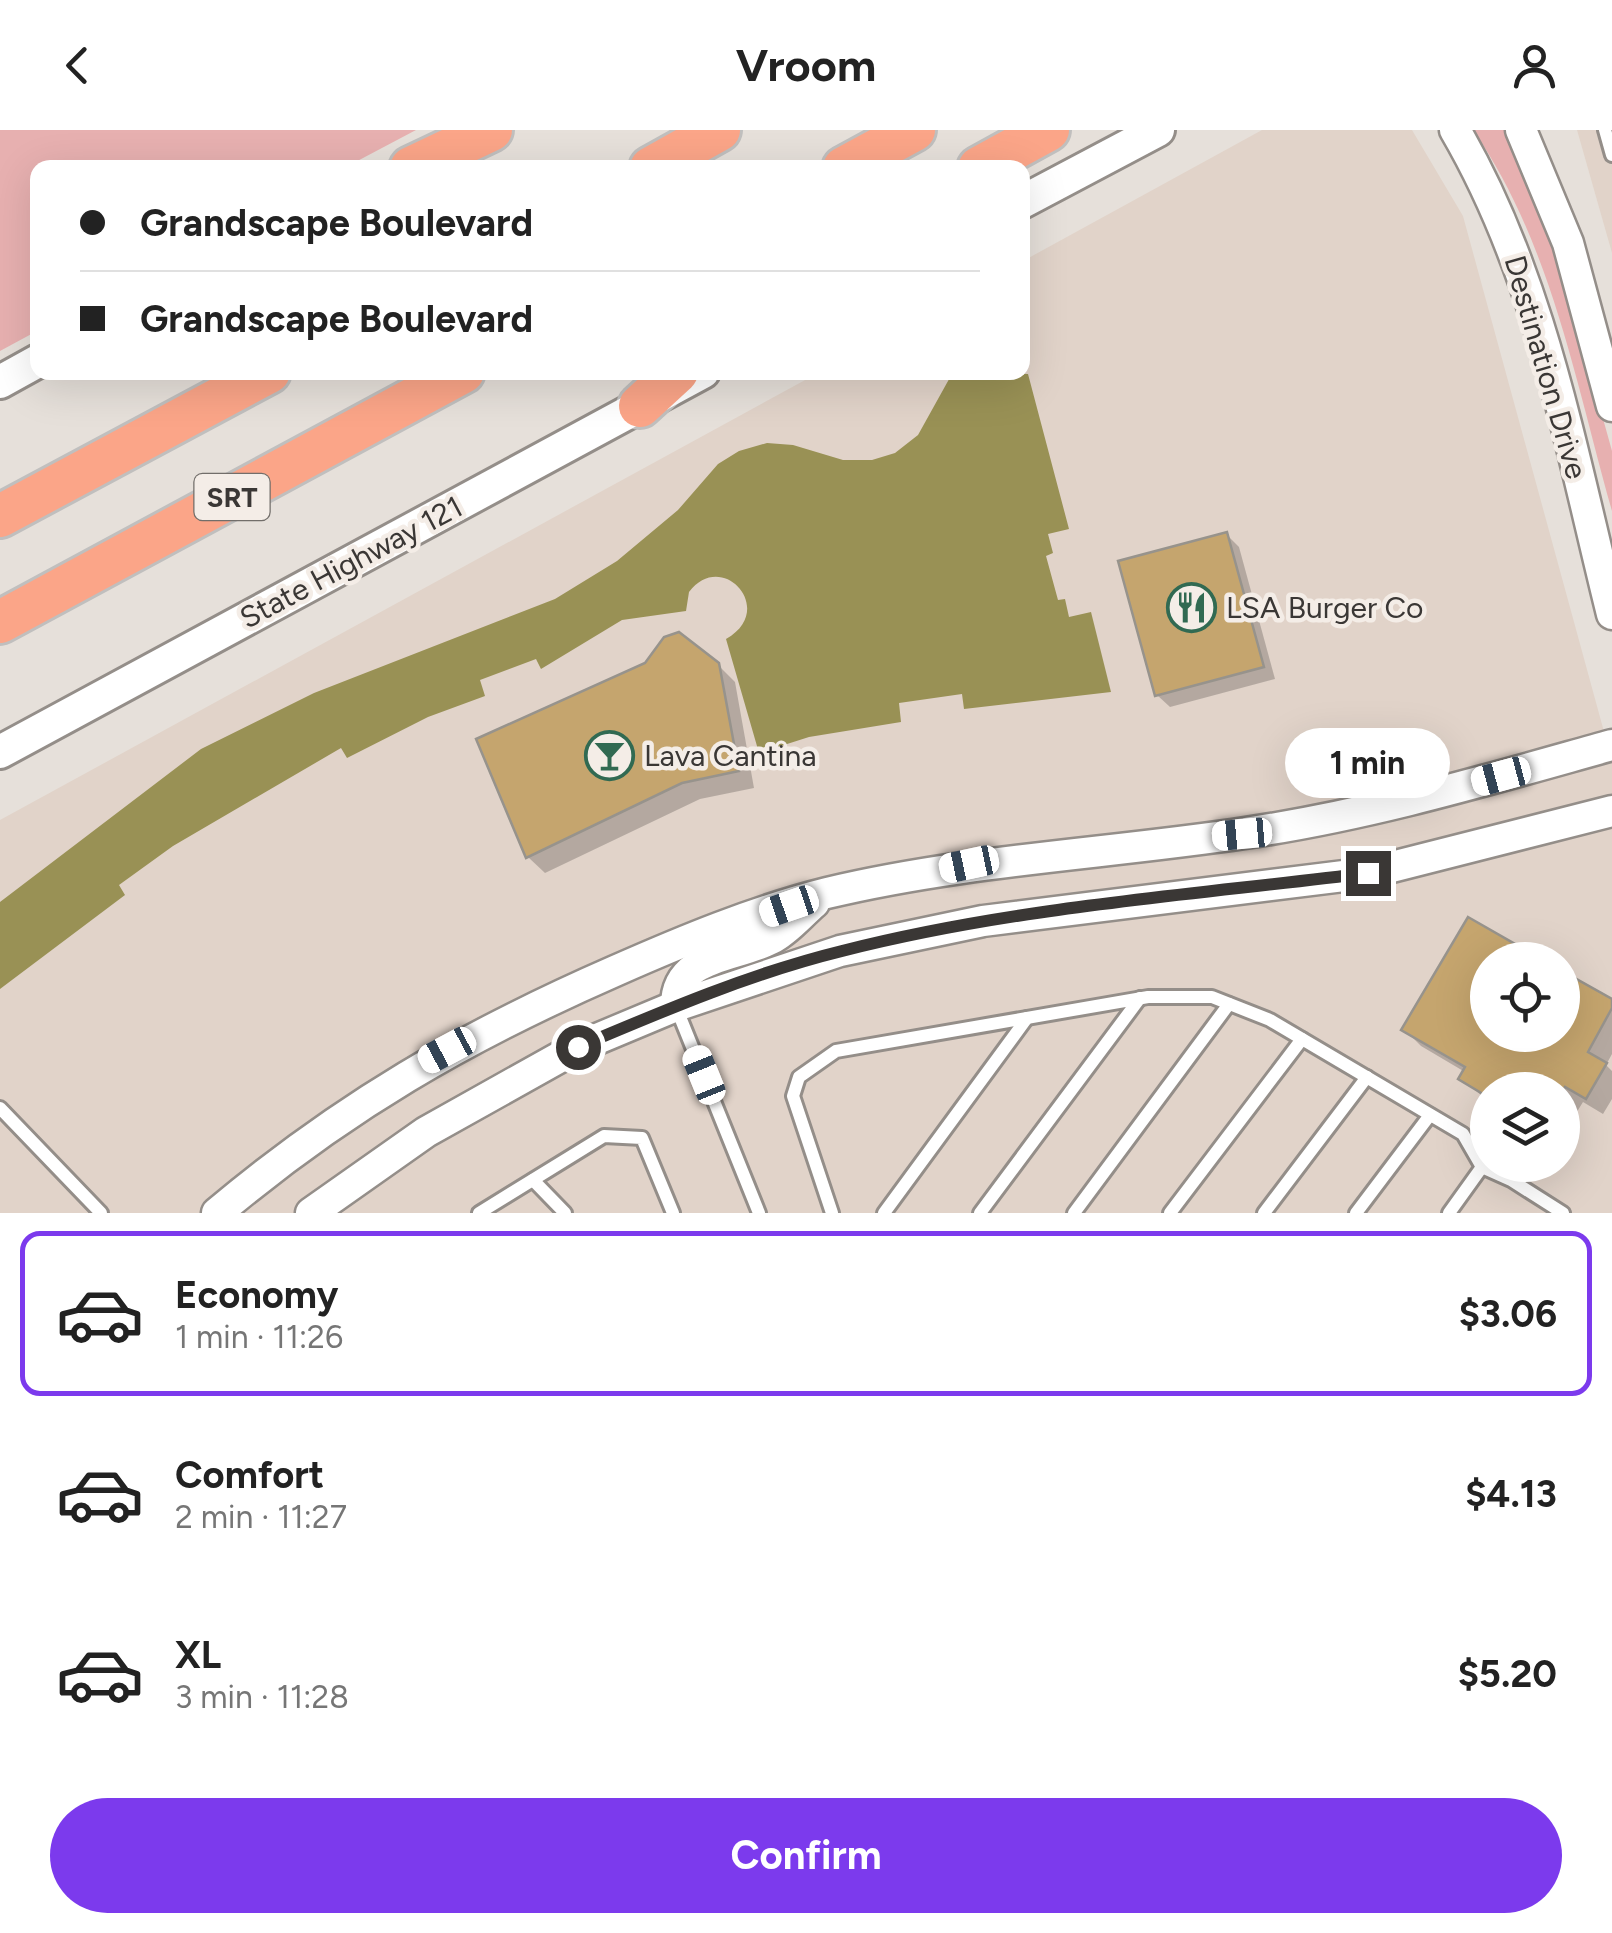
<!DOCTYPE html>
<meta charset="utf-8">
<style>
:root{--surface:#fff;--page:#f6f6f6;--text:#222;--muted:#767676;--line:#e0e0e0;--accent:#7c3aed}
body{margin:0;font-family:Figtree,sans-serif;background:var(--page);color:var(--text);height:100vh;display:flex;flex-direction:column;font-size:38px;white-space:nowrap}
*{box-sizing:border-box;margin:0}
p{font-size:32px;color:var(--muted)}
.icon{flex:none;width:55px;height:55px;fill:none;stroke:currentColor;stroke-width:2;stroke-linecap:round;stroke-linejoin:round}
.map{position:relative;height:1083px;overflow:hidden}
.drawer{display:flex;flex-direction:column;background:var(--surface);flex:1}
.drawer>*{flex:none}
.top-card{position:absolute;left:30px;top:30px;width:1000px;height:220px;border-radius:20px;box-shadow:0 10px 40px #0002;display:grid;align-content:center;height:220px;padding:0 50px;background:var(--surface)}
.controls{position:absolute;left:1470px;top:812px;display:grid;gap:20px}
.controls a{display:grid;place-items:center;width:110px;height:110px;border-radius:50%;background:var(--surface);box-shadow:0 10px 40px #0002;font-size:50px}
.end{position:absolute;width:45px;height:45px;margin:-22px;border:12px solid #3a3735;background:#fff;box-shadow:0 0 0 5px #fff}
.from{border-radius:50%}
.bubble{position:absolute;height:70px;border-radius:35px;background:var(--surface);box-shadow:0 10px 40px #0002;font-size:32px;font-weight:700;line-height:70px;text-align:center}
.car{position:absolute;width:30px;height:60px;margin:-30px -15px;border-radius:12px;box-shadow:0 0 8px 2px #0007;background:linear-gradient(#fff 24%,#345 0 40%,#fff 0 76%,#345 0 86%,#fff 0)}
.top-card b{display:flex;align-items:center;gap:35px;height:95px;font-size:38px}
.top-card b+b{border-top:2px solid var(--line)}
.top-card i{width:25px;height:25px;background:var(--text)}
ul{padding:18px 0 0;list-style:none}
li{display:flex;align-items:center;gap:30px;height:165px;margin:0 20px 15px;padding:0 30px;border:5px solid transparent;border-radius:20px}
li div{flex:1}
li b{display:block;font-size:38px}
li em{font-style:normal;font-weight:700}
li.current{border-color:var(--accent)}
li>.icon{width:90px;height:90px;stroke-width:1.5}
.primary-button{display:flex;gap:20px;margin-top:auto;padding:20px 50px}
.primary-button a{flex:1;height:115px;border-radius:60px;background:var(--accent);color:#fff;font-size:40px;font-weight:700;line-height:115px;text-align:center}
header{display:flex;justify-content:space-between;align-items:center;height:130px;padding:0 50px;background:var(--surface);font-size:45px;font-weight:700}
.map>svg:first-child{display:block}
.built{fill:#e1d3c9;fill-rule:evenodd}
.green{fill:#e7b0b0}
.water{fill:#999155}
.shadow{fill:#0003}
.building{fill:#c5a56e;stroke:#97938c;stroke-width:2.5}
.lines{fill:none;stroke-linecap:round;stroke-linejoin:round}
.service-casing{stroke:#948e89;stroke-width:18}
.tertiary-casing{stroke:#948e89;stroke-width:35}
.secondary-casing{stroke:#948e89;stroke-width:38}
.motorway-casing{stroke:#c0bfbe;stroke-width:48}
.service{stroke:#fff;stroke-width:12}
.tertiary{stroke:#fff;stroke-width:30}
.secondary{stroke:#fff;stroke-width:32}
.motorway{stroke:#fba588;stroke-width:42}
.route{stroke:#3a3735;stroke-width:12}
.labels{text-anchor:middle;dominant-baseline:central;stroke-width:9;stroke-linejoin:round;paint-order:stroke}
.shield{fill:#f4ede7;stroke:#726e6a;stroke-width:2.5}
.shield-label{font-size:28px;font-weight:bold;fill:#3a3735}
.street-label{font-size:30px;fill:#3a3735;stroke:#f4ede7}
.poi-label{font-size:30px;fill:#3a3735;stroke:#f4ede7;text-anchor:start}
</style>
<header><svg class="icon" aria-label="back" viewBox="0 0 24 24"><path d="M15 5l-7 7 7 7"/></svg>Vroom<svg class="icon" aria-label="person" viewBox="0 0 24 24"><circle cx="12" cy="8" r="4"/><path d="M4 21q1-7 8-7t8 7"/></svg></header>
<div class="map">
<svg width="1612" height="1083" viewBox="0 0 1612 1083">
<rect width="100%" height="100%" fill="#e6e0da"/>
<g class="built">
<path d="M1262 0H1412L1463 86 1612 631V1083H0V690L818 243 1022 242 1023 131ZM1488 830H1562V905H1488ZM1488 960H1562V1035H1488Z"/>
<polygon points="1577,0 1612,0 1612,123"/>
</g>
<g class="green">
<polygon points="0,0 416,0 346,37 38,38 37,201 0,221"/>
<path d="M1473 0H1505L1551 108 1585 224 1612 321V381C1575 250 1551 113 1473 0Z"/>
</g>
<path class="water" d="M953 242 1028 244 1069 399 1048 404 1053 423 1046 426 1058 470 1065 469 1069 487 1091 482 1111 562 964 579 962 564 899 573 901 592 809 607 759 623 726 509C778 480 722 418 689 462L686 481 622 490 541 539 536 529 480 550 485 566 428 587 347 628 341 618 173 716 119 755 125 765 0 859V772L201 619 314 563 555 469 617 431 678 380 718 334 739 321 767 313 793 315 843 330H872L895 323 918 305Z"/>
<g class="shadow">
<polygon points="1227,405 1239,417 1275,549 1170,577 1157,565"/>
<polygon points="718,535 735,552 754,658 700,669 545,743 528,727"/>
<polygon points="1469,790 1538,830 1488,830 1488,905 1562,905 1612,872 1612,924 1606,935 1612,941 1612,969 1603,984 1583,972 1565,1001 1562,960 1488,960 1488,971 1462,949 1465,942 1421,916 1404,899"/>
</g>
<g class="building">
<polygon points="1227,402 1264,537 1155,566 1118,431"/>
<polygon points="679,502 719,533 739,641 682,653 526,728 476,609 645,533 664,507"/>
<polygon points="1468,787 1543,830 1488,830 1488,905 1562,905 1562,841 1612,869 1612,878 1588,922 1607,933 1586,969 1565,957 1562,962 1488,960 1488,967 1458,949 1465,937 1401,900"/>
</g>
<g class="lines">
<defs>
<g id="service">
<polyline points="1605,0 1612,25"/>
<polyline points="676,877 759,1083"/>
<polyline points="0,978 101,1083"/>
<polyline points="1482,1037 1511,1050 1563,1083"/>
<polyline points="533,1050 565,1083"/>
<polyline points="479,1083 604,1006 642,1008 673,1083"/>
<polyline points="832,1083 793,966 799,947 836,921 1148,867 1212,867 1270,890 1463,1004 1482,1037 1449,1083"/>
<polyline points="884,1083 1027,888"/>
<polyline points="980,1083 1140,868"/>
<polyline points="1074,1083 1229,874"/>
<polyline points="1170,1083 1302,909"/>
<polyline points="1264,1083 1367,947"/>
<polyline points="1356,1083 1430,985"/>
</g>
<g id="tertiary">
<path d="M1455 0C1541 147 1571 320 1612 484"/>
<polyline points="1521,0 1568,113 1612,276"/>
<path d="M676 876C676 824 734 828 771 809 787 801 801 784 814 773"/>
<path d="M217 1083C343 977 464 907 615 841 683 811 755 781 827 763 965 730 1105 724 1245 703 1370 685 1490 649 1612 615"/>
<polyline points="311,1083 426,1002 578,917 676,876 840,821 983,791 1368,743 1612,681"/>
</g>
<g id="secondary">
<polyline points="1022,72 1158,0"/>
<polyline points="0,252 38,231"/>
<polyline points="0,622 703,242"/>
</g>
<g id="motorway">
<polyline points="411,38 491,0"/>
<polyline points="651,38 719,0"/>
<polyline points="844,38 914,0"/>
<polyline points="979,38 1048,0"/>
<polyline points="640,276 677,242"/>
<polyline points="0,386 269,242"/>
<polyline points="0,492 463,242"/>
</g>
</defs>
<use href="#service" class="service-casing"/>
<use href="#tertiary" class="tertiary-casing"/>
<use href="#secondary" class="secondary-casing"/>
<use href="#motorway" class="motorway-casing"/>
<use href="#service" class="service"/>
<use href="#tertiary" class="tertiary"/>
<use href="#secondary" class="secondary"/>
<use href="#motorway" class="motorway"/>
</g>
<g class="lines">
<path class="route" d="M578 917C663 881 752 843 842 821 1014 777 1193 765 1368 743"/>
</g>
<defs>
<symbol id="restaurant-ring" viewBox="-11 -11 22 22"><circle r="9.5" fill="#f4ede7" stroke="#316a52" stroke-width="1.5"/><path d="M-5-6h1v4h1v-4h1v4h1v-4h1v5L-1.5 .5V6h-2V.5L-5-1ZM5-6V6H3V1.5H1.5Q1.5-4 5-6Z" fill="#316a52"/></symbol>
<symbol id="bar-ring" viewBox="-11 -11 22 22"><circle r="9.5" fill="#f4ede7" stroke="#316a52" stroke-width="1.5"/><path d="M-6-5H6L.8 .8V4.5H3.5V6h-7V4.5H-.8V.8Z" fill="#316a52"/></symbol>
</defs>
<g fill-rule="evenodd">
<use href="#restaurant-ring" x="1164" y="450" width="55" height="55"/>
<use href="#bar-ring" x="582" y="598" width="55" height="55"/>
</g>
<g class="labels">
<rect class="shield" x="194.5" y="344" width="75" height="46" rx="8"/>
<g class="shield-label">
<text x="232" y="367">SRT</text>
</g>
<g class="street-label">
<text transform="translate(1546 237) rotate(74)">Destination Drive</text>
<text transform="translate(351 432) rotate(-28)">State Highway 121</text>
</g>
<g class="poi-label">
<text x="1226" y="477">LSA Burger Co</text>
<text x="644" y="625">Lava Cantina</text>
</g>
</g>
</svg>
<div class="controls">
<a><svg class="icon" aria-label="locate" viewBox="0 0 24 24"><circle cx="12" cy="12" r="6"/><path d="M12 2v4M12 18v4M2 12h4M18 12h4"/></svg></a>
<a><svg class="icon" aria-label="layers" viewBox="0 0 24 24"><path d="M12 4l9 5-9 5-9-5zM3 14l9 5 9-5"/></svg></a>
</div>
<i class="end from" style="left:578px;top:917px"></i>
<i class="end" style="left:1368px;top:743px"></i>
<div class="bubble" style="left:1285px;top:598px;width:165px">1 min</div>
<i class="car" style="left:1501px;top:646px;rotate:255deg"></i>
<i class="car" style="left:1242px;top:704px;rotate:265deg"></i>
<i class="car" style="left:969px;top:734px;rotate:258deg"></i>
<i class="car" style="left:789px;top:776px;rotate:251deg"></i>
<i class="car" style="left:447px;top:920px;rotate:242deg"></i>
<i class="car" style="left:704px;top:945px;rotate:338deg"></i>
<div class="top-card">
<b><i class="from"></i>Grandscape Boulevard</b>
<b><i></i>Grandscape Boulevard</b>
</div>
</div>
<section class="drawer">
<ul>
<li class="current"><svg class="icon" aria-label="car" viewBox="0 0 24 24"><path d="M5 17H2v-5l4-1 3-4h7l3 4 3 1v5h-3M9 17h6M6 11h13"/><circle cx="7" cy="17" r="2"/><circle cx="17" cy="17" r="2"/></svg><div><b>Economy</b><p>1 min · 11:26</p></div><em>$3.06</em></li>
<li><svg class="icon" aria-label="car" viewBox="0 0 24 24"><path d="M5 17H2v-5l4-1 3-4h7l3 4 3 1v5h-3M9 17h6M6 11h13"/><circle cx="7" cy="17" r="2"/><circle cx="17" cy="17" r="2"/></svg><div><b>Comfort</b><p>2 min · 11:27</p></div><em>$4.13</em></li>
<li><svg class="icon" aria-label="car" viewBox="0 0 24 24"><path d="M5 17H2v-5l4-1 3-4h7l3 4 3 1v5h-3M9 17h6M6 11h13"/><circle cx="7" cy="17" r="2"/><circle cx="17" cy="17" r="2"/></svg><div><b>XL</b><p>3 min · 11:28</p></div><em>$5.20</em></li>
</ul>
<div class="primary-button"><a>Confirm</a></div>
</section>
